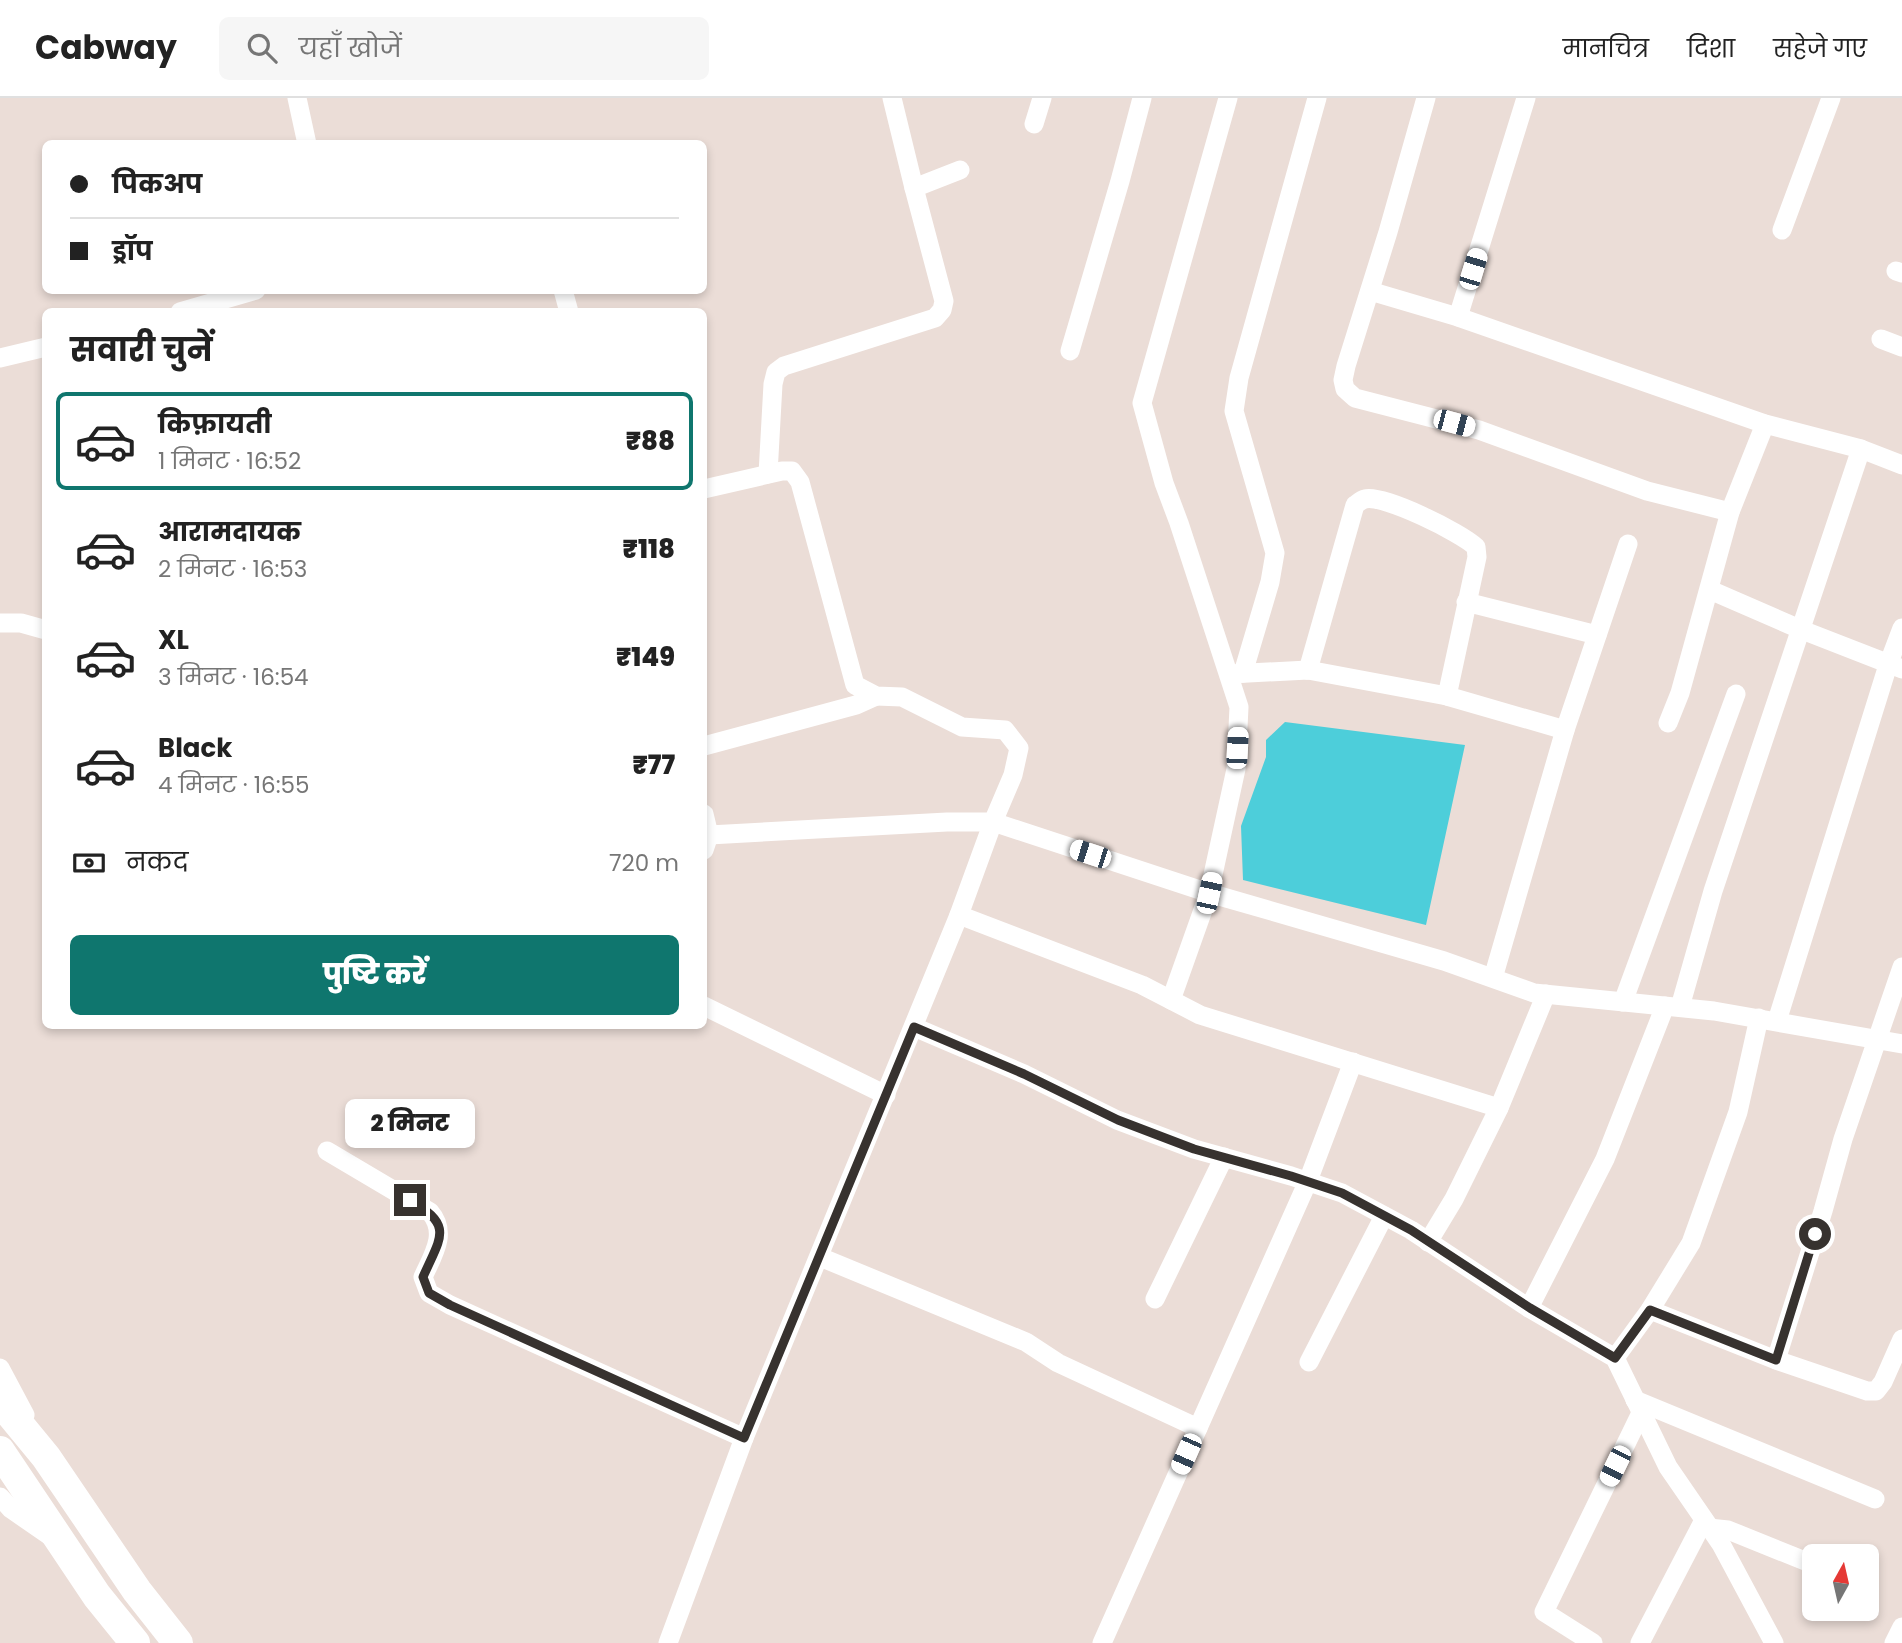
<!DOCTYPE html>
<html lang="hi">
<meta charset="utf-8">
<style>
:root{--surface:#fff;--page:#f6f6f6;--text:#222;--muted:#767676;--line:#e0e0e0;--accent:#0f766e}
body{margin:0;font-family:Poppins,"Noto Sans Devanagari",sans-serif;background:var(--page);color:var(--text);height:100vh;display:flex;flex-direction:column;font-size:26px;white-space:nowrap}
*{box-sizing:border-box;margin:0}
p{font-size:23px;color:var(--muted)}
.icon{flex:none;width:38px;height:38px;fill:none;stroke:currentColor;stroke-width:2;stroke-linecap:round;stroke-linejoin:round}
.map{position:relative;flex:1;overflow:hidden}
.details{position:absolute;left:42px;top:210px;width:665px;height:721px;display:flex;flex-direction:column;background:var(--surface);border-radius:10px;box-shadow:0 4px 10px #0003}
.details>*{flex:none}
.guide{position:absolute;left:42px;top:42px;width:665px;height:154px;border-radius:10px;box-shadow:0 4px 10px #0003;display:grid;align-content:center;height:154px;padding:0 28px;background:var(--surface)}
.needle{width:46px;rotate:8deg}
.fabs{position:absolute;left:1802px;top:1446px;display:grid;gap:14px}
.fabs a{display:grid;place-items:center;width:77px;height:77px;border-radius:10px;background:var(--surface);box-shadow:0 4px 10px #0003;font-size:35px}
.end{position:absolute;width:32px;height:32px;margin:-16px;border:9px solid #37322f;background:#fff;box-shadow:0 0 0 4px #fff}
.from{border-radius:50%}
.bubble{position:absolute;height:49px;border-radius:10px;background:var(--surface);box-shadow:0 4px 10px #0003;font-size:23px;font-weight:800;line-height:49px;text-align:center}
.car{position:absolute;width:21px;height:42px;margin:-21px -10px;border-radius:9px;box-shadow:0 0 5px 2px #0007;background:linear-gradient(#fff 24%,#345 0 40%,#fff 0 76%,#345 0 86%,#fff 0)}
.guide b{display:flex;align-items:center;gap:24px;height:66px;font-size:26px}
.guide b+b{border-top:2px solid var(--line)}
.guide i{width:18px;height:18px;background:var(--text)}
ul{padding:0;list-style:none}
li{display:flex;align-items:center;gap:21px;height:98px;margin:0 14px 10px;padding:0 14px;border:4px solid transparent;border-radius:10px}
li div{flex:1}
li b{display:block;font-size:26px}
li em{font-style:normal;font-weight:800}
li.selected{border-color:var(--accent)}
li>.icon{width:63px;height:63px;stroke-width:1.5}
h2{padding:0 28px;font-size:32px;line-height:84px}
.pay{display:flex;align-items:center;gap:18px;height:77px;padding:0 28px;font-size:26px}
.pay p{margin-inline-start:auto}
.primary-button{display:flex;gap:14px;margin-top:auto;padding:14px 28px}
.primary-button a{flex:1;height:80px;border-radius:10px;background:var(--accent);color:#fff;font-size:28px;font-weight:800;line-height:80px;text-align:center}
header{display:flex;align-items:center;gap:42px;box-sizing:border-box;height:98px;padding:0 35px;background:var(--surface);border-bottom:2px solid var(--line)}
header strong{font-size:33px}
nav{display:flex;gap:38px;margin-inline-start:auto;font-size:24px}
.search{width:490px;height:63px;background:var(--page);display:flex;align-items:center;gap:18px;box-sizing:border-box;padding:0 24px;border-radius:10px;color:var(--muted);font-size:26px}
.map>svg:first-child{display:block}
.water{fill:#4dceda}
.lines{fill:none;stroke-linecap:round;stroke-linejoin:round}
.minor{stroke:#fff;stroke-width:19}
.highway{stroke:#fff;stroke-width:30}
.route{stroke:#37322f;stroke-width:9}
</style>
<header>
<strong>Cabway</strong>
<div class="search"><svg class="icon" aria-label="search" viewBox="0 0 24 24"><circle cx="10" cy="10" r="6"/><path d="M15 15l6 6"/></svg>यहाँ खोजें</div>
<nav><a>मानचित्र</a><a>दिशा</a><a>सहेजे गए</a></nav>
</header>
<div class="map">
<svg width="1902" height="1545" viewBox="0 0 1902 1545">
<rect width="100%" height="100%" fill="#ebddd7"/>
<polygon class="water" points="1285,624 1465,647 1426,827 1243,782 1241,728 1266,659 1266,642"/>
<g class="lines">
<g class="minor">
<polyline points="297,0 307,46"/>
<polyline points="892,0 914,90"/>
<polyline points="1426,0 1388,134 1346,268 1343,282 1345,291 1355,300 1479,332 1647,393 1730,414"/>
<polyline points="1034,26 1042,0"/>
<polyline points="1782,132 1831,0"/>
<polyline points="1896,173 1902,175"/>
<polyline points="563,192 569,214"/>
<polyline points="1370,193 1458,219 1765,326 1861,351 1902,367"/>
<polyline points="180,214 256,192"/>
<polyline points="1458,219 1526,0"/>
<polyline points="1881,241 1902,249"/>
<polyline points="1070,253 1120,83 1142,0"/>
<polyline points="0,260 46,249"/>
<polyline points="768,376 773,286 776,274 784,268 935,220 942,212 944,203 914,90 960,72"/>
<polyline points="704,391 782,373 792,373 800,384 855,587 876,598 902,599 962,629 1005,632 1019,650 1013,677 993,724 947,724 709,737"/>
<polyline points="1710,492 1802,532 1902,571"/>
<polyline points="1466,504 1597,537"/>
<polyline points="0,525 21,525 46,532"/>
<path d="M1308 572 1355 407C1358 405 1361 402 1365 401 1383 396 1462 435 1476 449L1477 459 1447 598"/>
<polyline points="1243,575 1270,484 1275,455 1234,313 1239,280 1317,0"/>
<polyline points="1230,576 1308,572 1447,598 1565,632"/>
<polyline points="1668,625 1680,595 1730,414 1765,326"/>
<polyline points="704,648 856,607 876,598"/>
<polyline points="704,716 709,737 704,752"/>
<polyline points="959,817 1142,887 1200,917 1499,1010 1546,896"/>
<polyline points="1493,880 1565,632 1628,446"/>
<polyline points="1171,902 1209,795 1236,671 1239,609 1179,425 1164,385 1142,305 1228,0"/>
<polyline points="1623,904 1736,596"/>
<polyline points="704,908 886,997"/>
<polyline points="1680,909 1713,793 1861,351"/>
<polyline points="1777,923 1888,567 1902,530"/>
<polyline points="914,929 1024,976 1117,1022 1194,1051 1291,1078 1342,1095 1411,1132 1529,1210 1615,1260 1668,1369 1721,1446 1774,1545"/>
<path d="M327 1053 430 1114C448 1135 433 1157 423 1179L429 1195 450 1207 744 1340"/>
<polyline points="1428,1144 1454,1101 1499,1010"/>
<polyline points="820,1159 1026,1244 1058,1265 1198,1330 1102,1545"/>
<polyline points="1155,1201 1224,1059"/>
<polyline points="1529,1210 1605,1061 1665,908"/>
<polyline points="1650,1212 1776,1262 1867,1293 1876,1293 1883,1284 1902,1241"/>
<polyline points="1615,1260 1650,1212 1691,1145 1738,1014 1759,920"/>
<polyline points="1776,1262 1823,1113 1843,1041 1902,869"/>
<polyline points="1309,1264 1384,1118"/>
<polyline points="0,1270 25,1317"/>
<polyline points="1635,1302 1875,1401"/>
<polyline points="1198,1330 1308,1083 1353,964"/>
<polyline points="0,1399 11,1411 50,1438"/>
<polyline points="1709,1430 1728,1432 1815,1467"/>
<polyline points="668,1545 744,1340 959,817 993,724 1209,795 1444,863 1534,895 1714,913 1902,946"/>
<polyline points="1593,1545 1544,1514 1641,1315"/>
<polyline points="1640,1545 1704,1422"/>
<polyline points="1894,1545 1902,1529"/>
</g>
<g class="highway">
<polyline points="0,1303 46,1359 137,1493 178,1545"/>
<polyline points="0,1353 97,1498 135,1545"/>
</g>
</g>
<g class="lines">
<path class="route" d="M410 1102C454 1128 441 1138 423 1179L429 1195 450 1207 744 1340 914 929 1024 976 1118 1022 1194 1051 1291 1078 1342 1095 1411 1132 1530 1210 1615 1260 1650 1212 1776 1262 1815 1136"/>
</g>
</svg>
<div class="fabs">
<a><svg class="needle" viewBox="-14 -14 28 28"><path d="M0-13l5 13h-10z" fill="#e53935"/><path d="M0 13l5-13h-10z" fill="#767676"/></svg></a>
</div>
<i class="end from" style="left:1815px;top:1136px"></i>
<i class="end" style="left:410px;top:1102px"></i>
<div class="bubble" style="left:345px;top:1001px;width:130px">2 मिनट</div>
<i class="car" style="left:1473px;top:171px;rotate:17deg"></i>
<i class="car" style="left:1454px;top:325px;rotate:105deg"></i>
<i class="car" style="left:1237px;top:650px;rotate:3deg"></i>
<i class="car" style="left:1090px;top:756px;rotate:288deg"></i>
<i class="car" style="left:1209px;top:795px;rotate:12deg"></i>
<i class="car" style="left:1186px;top:1356px;rotate:204deg"></i>
<i class="car" style="left:1615px;top:1368px;rotate:206deg"></i>
<div class="guide">
<b><i class="from"></i>पिकअप</b>
<b><i></i>ड्रॉप</b>
</div>
<section class="details">
<h2>सवारी चुनें</h2>
<ul>
<li class="selected"><svg class="icon" aria-label="car" viewBox="0 0 24 24"><path d="M5 17H2v-5l4-1 3-4h7l3 4 3 1v5h-3M9 17h6M6 11h13"/><circle cx="7" cy="17" r="2"/><circle cx="17" cy="17" r="2"/></svg><div><b>किफ़ायती</b><p>1 मिनट · 16:52</p></div><em>₹88</em></li>
<li><svg class="icon" aria-label="car" viewBox="0 0 24 24"><path d="M5 17H2v-5l4-1 3-4h7l3 4 3 1v5h-3M9 17h6M6 11h13"/><circle cx="7" cy="17" r="2"/><circle cx="17" cy="17" r="2"/></svg><div><b>आरामदायक</b><p>2 मिनट · 16:53</p></div><em>₹118</em></li>
<li><svg class="icon" aria-label="car" viewBox="0 0 24 24"><path d="M5 17H2v-5l4-1 3-4h7l3 4 3 1v5h-3M9 17h6M6 11h13"/><circle cx="7" cy="17" r="2"/><circle cx="17" cy="17" r="2"/></svg><div><b>XL</b><p>3 मिनट · 16:54</p></div><em>₹149</em></li>
<li><svg class="icon" aria-label="car" viewBox="0 0 24 24"><path d="M5 17H2v-5l4-1 3-4h7l3 4 3 1v5h-3M9 17h6M6 11h13"/><circle cx="7" cy="17" r="2"/><circle cx="17" cy="17" r="2"/></svg><div><b>Black</b><p>4 मिनट · 16:55</p></div><em>₹77</em></li>
</ul>
<div class="pay"><svg class="icon" aria-label="cash" viewBox="0 0 24 24"><path d="M3 7h18v10H3z"/><circle cx="12" cy="12" r="2"/></svg>नकद<p>720 m</p></div>
<div class="primary-button"><a>पुष्टि करें</a></div>
</section>
</div>
